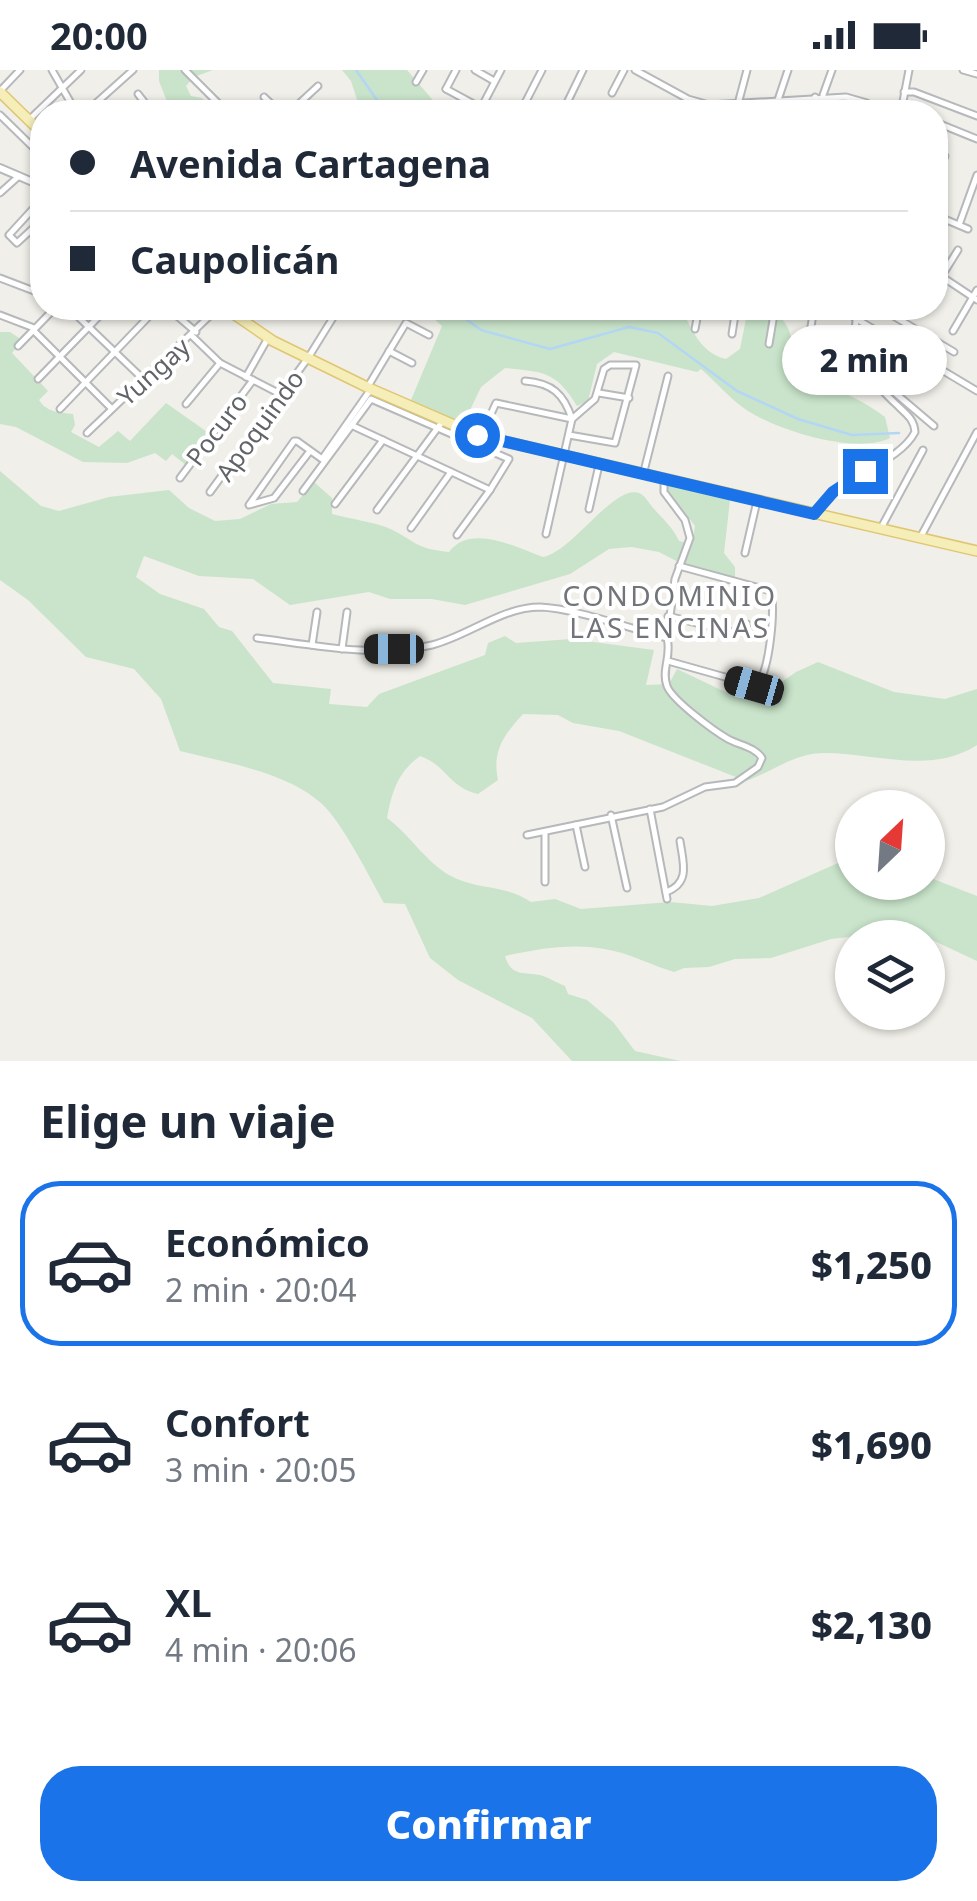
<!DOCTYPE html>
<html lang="es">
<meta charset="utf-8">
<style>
:root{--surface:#fff;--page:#f6f6f7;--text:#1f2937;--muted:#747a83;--line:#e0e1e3;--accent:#1a73e8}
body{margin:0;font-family:"Noto Sans",sans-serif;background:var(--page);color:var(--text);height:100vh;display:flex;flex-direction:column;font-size:38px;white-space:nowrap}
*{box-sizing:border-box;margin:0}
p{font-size:32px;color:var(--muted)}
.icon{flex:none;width:55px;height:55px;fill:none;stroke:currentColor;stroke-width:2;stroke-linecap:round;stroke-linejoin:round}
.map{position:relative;height:991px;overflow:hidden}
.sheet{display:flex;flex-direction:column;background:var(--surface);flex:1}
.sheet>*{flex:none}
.hud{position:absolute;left:30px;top:30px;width:918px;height:220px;border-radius:40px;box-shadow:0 2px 8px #0004;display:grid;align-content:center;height:220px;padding:0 40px;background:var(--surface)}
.needle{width:65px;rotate:25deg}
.controls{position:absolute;left:835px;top:720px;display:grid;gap:20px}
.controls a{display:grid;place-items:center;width:110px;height:110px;border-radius:50%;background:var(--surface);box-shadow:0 2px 8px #0004;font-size:50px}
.end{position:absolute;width:45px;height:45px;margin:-22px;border:12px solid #1a73e8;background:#fff;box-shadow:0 0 0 5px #fff}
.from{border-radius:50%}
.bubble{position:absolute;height:70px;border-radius:35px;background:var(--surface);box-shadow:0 2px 8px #0004;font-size:32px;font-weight:800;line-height:70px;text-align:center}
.car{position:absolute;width:30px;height:60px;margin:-30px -15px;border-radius:12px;box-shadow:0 0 8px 2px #0007;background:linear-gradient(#222 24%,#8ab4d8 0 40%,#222 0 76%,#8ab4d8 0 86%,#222 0)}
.hud b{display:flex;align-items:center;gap:35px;height:95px;font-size:38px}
.hud b+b{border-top:2px solid var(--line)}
.hud i{width:25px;height:25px;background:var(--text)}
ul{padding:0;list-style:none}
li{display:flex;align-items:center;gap:30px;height:165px;margin:0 20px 15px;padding:0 20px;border:5px solid transparent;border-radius:40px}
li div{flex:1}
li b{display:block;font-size:38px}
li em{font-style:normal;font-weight:800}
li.active{border-color:var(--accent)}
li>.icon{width:90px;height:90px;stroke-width:1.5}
h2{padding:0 40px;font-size:45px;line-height:120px}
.primary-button{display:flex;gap:20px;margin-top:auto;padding:20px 40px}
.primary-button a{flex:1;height:115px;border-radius:40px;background:var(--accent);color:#fff;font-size:40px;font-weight:800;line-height:115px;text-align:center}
.status{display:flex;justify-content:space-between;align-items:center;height:70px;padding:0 50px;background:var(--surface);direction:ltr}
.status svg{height:28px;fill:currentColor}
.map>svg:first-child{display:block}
.green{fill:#c9e4ca}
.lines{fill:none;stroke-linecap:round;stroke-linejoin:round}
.stream{stroke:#b4d6f5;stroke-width:2.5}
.street-casing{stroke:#b6b8bb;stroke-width:9}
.secondary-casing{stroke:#b5b7bb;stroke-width:10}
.primary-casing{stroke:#e0c672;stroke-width:12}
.street{stroke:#fff;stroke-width:5}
.secondary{stroke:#fff;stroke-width:6}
.primary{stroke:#f5eeb9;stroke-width:9}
.route{stroke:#1a73e8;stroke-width:12}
.labels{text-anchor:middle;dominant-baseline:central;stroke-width:8;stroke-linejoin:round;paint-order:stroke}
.street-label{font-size:25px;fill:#606367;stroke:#fff}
.neighbourhood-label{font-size:28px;letter-spacing:2.5px;fill:#717579;stroke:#fff}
</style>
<div class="status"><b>20:00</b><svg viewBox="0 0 49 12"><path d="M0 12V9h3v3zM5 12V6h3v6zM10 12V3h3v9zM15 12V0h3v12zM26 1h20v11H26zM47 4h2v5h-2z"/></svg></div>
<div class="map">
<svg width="977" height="991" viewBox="0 0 977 991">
<rect width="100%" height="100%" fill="#f0efe9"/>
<g class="green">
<polygon points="159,0 213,0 194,7 186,16 191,26 202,28 216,42 171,42 159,11"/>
<polygon points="342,0 407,0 443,42 361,42 351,11"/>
<path d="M422 238H681C692 259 700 283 726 289L740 279 746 249 759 241 774 240C807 272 781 284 792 306 798 317 809 313 820 315 843 320 866 333 885 347L890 368C856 385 778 360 748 341 731 330 716 312 701 299L697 302 614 282 597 294 588 331 577 336C556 301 543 302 505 298L481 317 463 355 411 330 442 256Z"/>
<path d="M0 262H10L22 270 12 283 48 321 39 330C46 342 60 343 73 344L75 355 71 362 99 377 118 361 130 371 166 333 210 364 186 395 172 384 166 391 155 383 127 393 83 392 16 357 0 354Z"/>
<path d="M0 401 41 436 59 441 109 427 169 420 189 438 215 451 240 449 271 434 297 432 314 412 332 428V444C346 448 378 453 388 458 417 471 412 478 449 482 470 453 515 477 543 487 572 482 614 414 639 423 646 426 649 434 655 440 664 450 673 458 679 471L692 474 695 456 667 419 668 414 730 430 724 483 735 497V508L684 495 659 482 632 477 609 479 570 504 465 535 432 529H390L369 522 290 535 253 509 199 506 144 486 136 507 160 524 204 539 219 557 232 561 273 613 331 619 329 634 367 637 379 624 485 585 488 573 505 566 516 573 571 569 654 580 646 615 669 614 677 599 738 628H759L796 602 818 592 894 622 945 629 977 619V675C931 705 875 683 825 683 794 683 774 701 746 711L619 661 573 653 558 645 523 644C503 666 492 681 498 710L478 724C447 716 449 697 420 686 398 702 392 721 387 748 412 766 427 796 457 809 483 820 505 815 531 832L555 829 581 839 670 832 712 836 759 828 838 793H852V812H928V807L977 826V891L928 868 903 861 831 869 771 888 735 889 709 897 684 898 674 902C654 896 635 886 614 881 578 872 541 878 505 886 511 906 522 902 540 905 548 907 557 913 565 916L568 924 587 930 613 952 635 981 680 991H572L532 948 458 910 430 888 405 834 384 833C370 808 341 750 321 733 286 702 224 692 180 681L161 629 134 599 86 587 28 530 0 510Z"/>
</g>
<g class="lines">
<g class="stream">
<polyline points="356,0 379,33 381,42"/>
<polyline points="379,33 394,42"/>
<polyline points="451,238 481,260 550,279 629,257 658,263 737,321 798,349 852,365 899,363"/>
</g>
<defs>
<g id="street">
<polyline points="52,0 76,42"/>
<polyline points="185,0 227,42"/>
<polyline points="475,0 494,11"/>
<polyline points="635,0 688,29 709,35 846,27 867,33 882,42"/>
<polyline points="963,0 977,4"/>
<polyline points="416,12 423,0"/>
<polyline points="446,19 481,38"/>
<polyline points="446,19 456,0"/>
<polyline points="0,21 20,0"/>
<polyline points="904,22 914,22 977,46"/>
<polyline points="612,23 624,0"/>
<polyline points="138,24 152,42"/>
<polyline points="823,25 832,0"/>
<polyline points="264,27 280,42"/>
<polyline points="778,30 788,0"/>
<polyline points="771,32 772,42"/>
<polyline points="738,34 747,0"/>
<polyline points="524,35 542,0"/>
<polyline points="563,41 583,0"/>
<polyline points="86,42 133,0"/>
<polyline points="290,42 318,16"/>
<polyline points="342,42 347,38"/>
<polyline points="479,42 501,0"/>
<polyline points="813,42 815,27"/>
<polyline points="901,42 909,0"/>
<polyline points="0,45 42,86"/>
<polyline points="29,50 81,0"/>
<polyline points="935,52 977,69"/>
<polyline points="935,112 945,86"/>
<polyline points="0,123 19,106"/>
<polyline points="42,129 9,165 17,173 42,150"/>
<polyline points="935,145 968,159"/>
<polyline points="959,155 977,105"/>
<polyline points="935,202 977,230"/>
<polyline points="0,208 42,224"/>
<polyline points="935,217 958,180"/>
<polyline points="69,238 142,308"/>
<polyline points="168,238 196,262"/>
<polyline points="880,238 954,282"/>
<polyline points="0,245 34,258"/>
<polyline points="855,248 977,321"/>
<polyline points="854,258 881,311 934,356"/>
<polyline points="695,259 699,238"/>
<polyline points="33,260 111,338"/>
<polyline points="953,261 977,220"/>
<polyline points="732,264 736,238"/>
<polyline points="192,266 220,293 282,325"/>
<polyline points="769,274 775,238"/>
<polyline points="18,276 55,238"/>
<polyline points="389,281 412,293"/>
<polyline points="807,281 814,238"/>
<polyline points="246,307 268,268"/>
<polyline points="38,309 107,238"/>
<path d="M525 311C552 313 564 324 572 349"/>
<polyline points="367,318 406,253 429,265"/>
<polyline points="599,323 629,328"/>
<polyline points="186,334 220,293"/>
<polyline points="60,339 157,238"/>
<polyline points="491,344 496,333 572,349"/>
<polyline points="353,356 490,420 457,465"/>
<polyline points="87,363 218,238"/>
<polyline points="310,381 274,428 249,435 294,371 297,371 322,389 371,319"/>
<polyline points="643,405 668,306"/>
<polyline points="180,408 253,310"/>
<polyline points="303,421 371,329 509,389 490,420"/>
<polyline points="210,422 308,288 339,238"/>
<polyline points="335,434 383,370"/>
<polyline points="589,439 599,395"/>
<polyline points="377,440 442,352"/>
<path d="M815 443C837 406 898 395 915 362 914 349 907 345 898 336 868 309 848 279 858 238"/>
<polyline points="411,458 451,402"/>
<polyline points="881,458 923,380"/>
<polyline points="546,464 572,349 595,329 604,299 610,295 636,295 615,373 569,365"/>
<polyline points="920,468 977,362"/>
<polyline points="745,483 757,431"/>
<polyline points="668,546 736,563 745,560 747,554"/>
<path d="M257 568C313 575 376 588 432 575 468 566 502 537 540 537 573 538 632 559 667 568L675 509 690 468 685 450 664 422V410"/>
<polyline points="312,575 317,542"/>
<polyline points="342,579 347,542"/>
<path d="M668 591 757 616C770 599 775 542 771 521L679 496"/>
<polyline points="650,739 667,829"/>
<polyline points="611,745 627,818"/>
<polyline points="576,755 585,797"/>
<polyline points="545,764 545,812"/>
<path d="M527 765 663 737 705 717 735 713 758 697 762 688C755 677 739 675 728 669 714 661 672 630 667 616 661 600 672 585 667 568"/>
<path d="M666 822C691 813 683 792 680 771"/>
</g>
<polyline id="secondary" points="0,98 42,116"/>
<g id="primary">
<polyline points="0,22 42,63"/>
<polyline points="225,238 273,271 371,319 477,365 977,481"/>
</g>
</defs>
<use href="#street" class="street-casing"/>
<use href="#secondary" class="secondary-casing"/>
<use href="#primary" class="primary-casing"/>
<use href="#street" class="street"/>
<use href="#secondary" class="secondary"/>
<use href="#primary" class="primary"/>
</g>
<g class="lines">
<polyline class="route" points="477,365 814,444 833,422 865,401"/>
</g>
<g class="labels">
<g class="street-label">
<text transform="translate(153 301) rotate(-42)">Yungay</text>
<text transform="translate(259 355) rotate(-54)">Apoquindo</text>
<text transform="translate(216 359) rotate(-53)">Pocuro</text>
</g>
<g class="neighbourhood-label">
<text x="670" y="525">CONDOMINIO<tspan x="670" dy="32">LAS ENCINAS</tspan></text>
</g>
</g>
</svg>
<div class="controls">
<a><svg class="needle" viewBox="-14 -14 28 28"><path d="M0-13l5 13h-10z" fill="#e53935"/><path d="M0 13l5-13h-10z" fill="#747a83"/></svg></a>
<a><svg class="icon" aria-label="layers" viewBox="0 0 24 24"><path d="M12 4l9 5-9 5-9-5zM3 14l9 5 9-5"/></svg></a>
</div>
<i class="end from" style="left:477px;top:365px"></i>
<i class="end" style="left:865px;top:401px"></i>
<div class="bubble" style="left:782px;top:255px;width:165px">2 min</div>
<i class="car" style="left:394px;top:579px;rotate:270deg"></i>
<i class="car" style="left:754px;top:616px;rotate:286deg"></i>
<div class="hud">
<b><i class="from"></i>Avenida Cartagena</b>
<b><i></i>Caupolicán</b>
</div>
</div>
<section class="sheet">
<h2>Elige un viaje</h2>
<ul>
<li class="active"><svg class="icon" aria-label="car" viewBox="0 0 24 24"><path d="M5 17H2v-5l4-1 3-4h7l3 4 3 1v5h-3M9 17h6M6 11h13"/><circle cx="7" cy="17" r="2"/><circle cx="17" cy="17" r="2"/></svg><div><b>Económico</b><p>2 min · 20:04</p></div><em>$1,250</em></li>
<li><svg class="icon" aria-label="car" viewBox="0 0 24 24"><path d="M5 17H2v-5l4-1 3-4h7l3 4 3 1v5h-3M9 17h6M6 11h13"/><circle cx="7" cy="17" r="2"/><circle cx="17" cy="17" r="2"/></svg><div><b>Confort</b><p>3 min · 20:05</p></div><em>$1,690</em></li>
<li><svg class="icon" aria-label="car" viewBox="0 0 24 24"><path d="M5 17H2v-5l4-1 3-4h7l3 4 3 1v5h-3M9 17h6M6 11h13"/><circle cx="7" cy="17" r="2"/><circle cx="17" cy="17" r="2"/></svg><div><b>XL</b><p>4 min · 20:06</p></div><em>$2,130</em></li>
</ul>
<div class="primary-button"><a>Confirmar</a></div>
</section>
